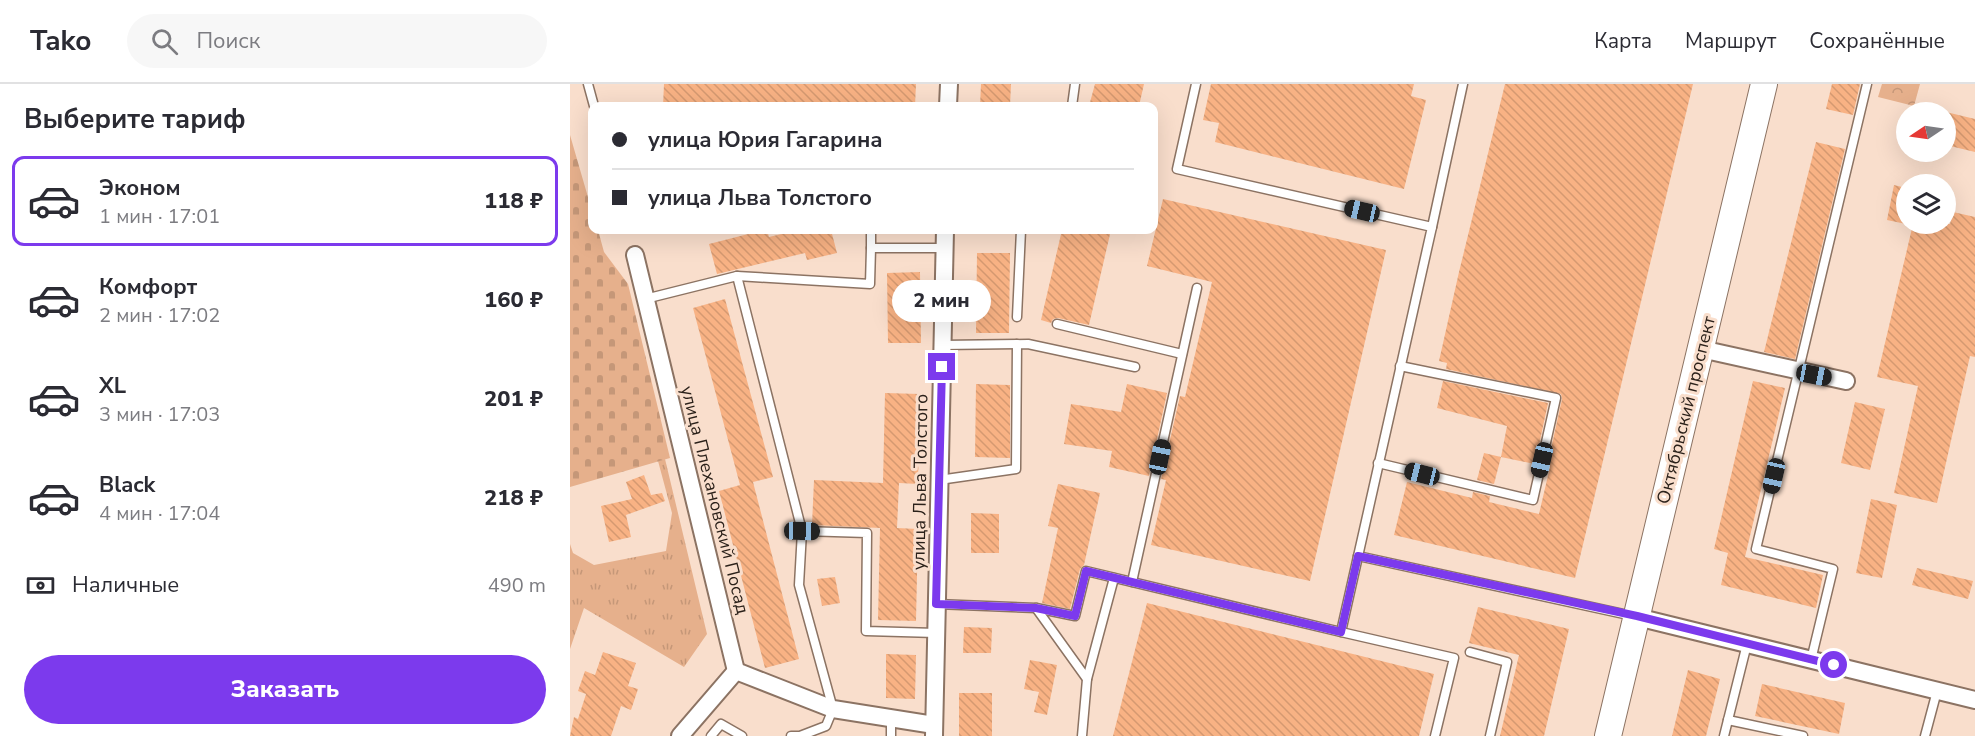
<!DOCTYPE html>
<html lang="ru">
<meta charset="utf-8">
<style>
:root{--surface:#fff;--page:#f7f7f7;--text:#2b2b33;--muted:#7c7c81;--line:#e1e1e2;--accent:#7c3aed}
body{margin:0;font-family:"Nunito Sans",sans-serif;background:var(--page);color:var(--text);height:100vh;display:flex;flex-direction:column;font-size:22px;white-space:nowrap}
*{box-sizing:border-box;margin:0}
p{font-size:20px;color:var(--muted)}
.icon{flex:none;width:33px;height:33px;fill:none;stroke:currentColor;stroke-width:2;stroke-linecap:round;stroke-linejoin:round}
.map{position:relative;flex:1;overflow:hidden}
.details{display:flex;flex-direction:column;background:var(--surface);width:570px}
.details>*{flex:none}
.hud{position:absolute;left:18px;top:18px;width:570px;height:132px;border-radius:12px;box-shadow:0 6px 24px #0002;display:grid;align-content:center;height:132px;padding:0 24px;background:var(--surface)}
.needle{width:39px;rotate:257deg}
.tools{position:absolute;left:1326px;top:18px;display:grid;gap:12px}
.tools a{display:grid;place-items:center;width:60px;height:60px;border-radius:50%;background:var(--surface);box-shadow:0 6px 24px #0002;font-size:30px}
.end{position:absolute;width:27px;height:27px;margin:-14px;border:8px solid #7c3aed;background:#fff;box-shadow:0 0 0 3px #fff}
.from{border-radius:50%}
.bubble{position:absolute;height:42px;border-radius:21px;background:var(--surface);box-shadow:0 6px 24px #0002;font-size:20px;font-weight:800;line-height:42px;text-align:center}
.car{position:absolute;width:18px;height:36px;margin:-18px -9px;border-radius:8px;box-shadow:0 0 4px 2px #0007;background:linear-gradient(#222 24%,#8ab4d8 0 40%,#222 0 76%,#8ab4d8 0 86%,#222 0)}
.hud b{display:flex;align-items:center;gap:21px;height:57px;font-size:22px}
.hud b+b{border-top:2px solid var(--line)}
.hud i{width:15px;height:15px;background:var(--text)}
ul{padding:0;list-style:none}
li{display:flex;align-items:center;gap:18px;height:90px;margin:0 12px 9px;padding:0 12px;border:3px solid transparent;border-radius:12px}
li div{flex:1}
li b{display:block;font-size:22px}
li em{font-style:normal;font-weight:800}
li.on{border-color:var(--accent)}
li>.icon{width:54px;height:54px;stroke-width:1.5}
h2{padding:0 24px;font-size:27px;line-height:72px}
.pay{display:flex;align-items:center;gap:15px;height:66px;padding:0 24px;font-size:22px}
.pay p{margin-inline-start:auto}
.primary-button{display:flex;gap:12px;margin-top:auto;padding:12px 24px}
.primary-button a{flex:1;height:69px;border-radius:36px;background:var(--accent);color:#fff;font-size:24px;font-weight:800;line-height:69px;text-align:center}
header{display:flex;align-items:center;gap:36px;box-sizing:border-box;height:84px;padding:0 30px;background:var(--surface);border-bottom:2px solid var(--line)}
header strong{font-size:28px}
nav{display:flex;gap:33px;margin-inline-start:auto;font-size:21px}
.search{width:420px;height:54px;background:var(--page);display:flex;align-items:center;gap:15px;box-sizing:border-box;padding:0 21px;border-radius:33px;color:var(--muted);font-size:22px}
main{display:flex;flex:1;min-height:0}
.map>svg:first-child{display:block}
.grass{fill:url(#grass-tufts)}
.forest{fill:url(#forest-crowns)}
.cemetery{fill:url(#cemetery-stones)}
.building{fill:url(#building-back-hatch)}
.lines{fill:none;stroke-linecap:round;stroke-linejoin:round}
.service-casing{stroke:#8c7363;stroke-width:11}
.minor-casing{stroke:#8c7363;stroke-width:20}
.primary-casing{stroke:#8c7363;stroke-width:28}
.service{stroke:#fff;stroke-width:8}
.minor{stroke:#fff;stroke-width:16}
.primary{stroke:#fff;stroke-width:26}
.route{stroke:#7c3aed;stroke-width:8}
.labels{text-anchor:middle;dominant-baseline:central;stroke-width:6;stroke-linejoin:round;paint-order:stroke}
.street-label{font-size:18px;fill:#2b211a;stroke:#f9decc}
</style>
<header>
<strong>Tako</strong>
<div class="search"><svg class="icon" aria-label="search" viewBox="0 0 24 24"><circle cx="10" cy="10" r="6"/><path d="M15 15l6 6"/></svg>Поиск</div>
<nav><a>Карта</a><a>Маршрут</a><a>Сохранённые</a></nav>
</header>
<main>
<section class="details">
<h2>Выберите тариф</h2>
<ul>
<li class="on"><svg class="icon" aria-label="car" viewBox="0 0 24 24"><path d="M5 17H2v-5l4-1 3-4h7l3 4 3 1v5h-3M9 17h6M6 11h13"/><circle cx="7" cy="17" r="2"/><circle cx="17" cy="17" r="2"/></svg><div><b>Эконом</b><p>1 мин · 17:01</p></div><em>118 ₽</em></li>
<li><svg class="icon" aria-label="car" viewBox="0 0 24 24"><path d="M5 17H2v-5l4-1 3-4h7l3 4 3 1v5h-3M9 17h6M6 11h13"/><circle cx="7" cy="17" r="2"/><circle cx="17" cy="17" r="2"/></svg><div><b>Комфорт</b><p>2 мин · 17:02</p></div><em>160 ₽</em></li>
<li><svg class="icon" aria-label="car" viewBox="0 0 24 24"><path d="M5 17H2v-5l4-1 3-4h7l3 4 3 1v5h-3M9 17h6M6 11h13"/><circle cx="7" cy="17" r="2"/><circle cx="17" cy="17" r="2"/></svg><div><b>XL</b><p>3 мин · 17:03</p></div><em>201 ₽</em></li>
<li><svg class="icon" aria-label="car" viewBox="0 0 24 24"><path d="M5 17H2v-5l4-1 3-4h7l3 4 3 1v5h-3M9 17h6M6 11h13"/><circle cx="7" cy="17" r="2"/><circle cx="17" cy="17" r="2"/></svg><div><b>Black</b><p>4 мин · 17:04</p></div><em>218 ₽</em></li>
</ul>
<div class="pay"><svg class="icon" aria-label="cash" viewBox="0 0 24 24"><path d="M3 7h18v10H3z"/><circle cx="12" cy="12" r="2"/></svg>Наличные<p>490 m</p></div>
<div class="primary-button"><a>Заказать</a></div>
</section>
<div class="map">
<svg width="1405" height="652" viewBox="0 0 1405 652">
<defs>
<pattern id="grass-tufts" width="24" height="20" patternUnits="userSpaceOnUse" patternTransform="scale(1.5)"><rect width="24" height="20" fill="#e6b08c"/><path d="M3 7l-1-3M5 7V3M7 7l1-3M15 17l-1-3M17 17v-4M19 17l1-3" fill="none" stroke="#c59778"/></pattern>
<pattern id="forest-crowns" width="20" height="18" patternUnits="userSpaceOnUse" patternTransform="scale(1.5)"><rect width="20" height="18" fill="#e6b08c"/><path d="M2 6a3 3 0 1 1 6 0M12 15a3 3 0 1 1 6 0" fill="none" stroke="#c59778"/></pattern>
<pattern id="cemetery-stones" width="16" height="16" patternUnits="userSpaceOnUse" patternTransform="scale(1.5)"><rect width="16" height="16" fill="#e6b08c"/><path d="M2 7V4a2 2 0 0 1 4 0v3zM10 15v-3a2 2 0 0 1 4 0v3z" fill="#c59778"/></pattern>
<pattern id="building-back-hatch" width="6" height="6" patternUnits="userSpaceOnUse" patternTransform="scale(1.5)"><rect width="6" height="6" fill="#f8b284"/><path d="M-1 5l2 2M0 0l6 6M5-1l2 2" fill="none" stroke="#d59971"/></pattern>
</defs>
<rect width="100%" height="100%" fill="#f9decc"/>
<polygon class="grass" points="95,375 137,550 114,583 14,524 0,565 0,460 3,469 24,481 96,467 102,429 88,377"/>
<polygon class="forest" points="1312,0 1350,0 1344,22 1308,13"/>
<polygon class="cemetery" points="0,51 22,127 22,146 28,146 34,168 58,200 100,374 0,403"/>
<g class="building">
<polygon points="94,0 346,0 345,22 93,22"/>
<polygon points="411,0 441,0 440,22 410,22"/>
<polygon points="525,0 574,0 569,22 519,22"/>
<polygon points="641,0 844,0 841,12 856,16 834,105 645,58 649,39 633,36"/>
<polygon points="935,0 1123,0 1005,494 824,451 837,398 902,414 903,408 920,412 919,418 969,430 980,383 977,383 992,315 991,310 876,285 877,279 869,277 889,188"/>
<polygon points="1262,0 1290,0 1283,31 1256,25"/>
<polygon points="1376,28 1405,35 1405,68 1376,61"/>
<polygon points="1246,58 1275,65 1225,275 1194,268"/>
<polygon points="1324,101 1336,104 1336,140 1317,136"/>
<polygon points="593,115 816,166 740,497 581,461 596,396 591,395 610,312 615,313 642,198 577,182"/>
<polygon points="1383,128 1405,133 1405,273 1400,272 1367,419 1324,409 1348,302 1307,293 1343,140 1380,140"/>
<polygon points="194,146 197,146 199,153 228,146 261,146 267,169 237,176 235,169 147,190 139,160"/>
<polygon points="492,146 541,146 519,241 488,234 483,235 481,239 471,236"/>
<polygon points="407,169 440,169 439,249 406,249"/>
<polygon points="350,188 351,259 318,259 317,189"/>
<polygon points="155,215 203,393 183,398 229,575 195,584 149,407 170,401 123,224"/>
<polygon points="873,297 978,319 965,380 931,373 937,342 867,324"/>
<polygon points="1183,297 1215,304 1175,473 1253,491 1246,524 1151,501 1158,469 1144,465"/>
<polygon points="406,300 440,301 440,374 405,373"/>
<polygon points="557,300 597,309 579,392 539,383 542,367 494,360 501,320 551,328"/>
<polygon points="315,309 350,310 348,400 329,399 327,444 348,445 346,537 308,536 310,444 242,441 244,396 313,399"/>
<polygon points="1285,318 1315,325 1300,386 1271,379"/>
<polygon points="914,369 931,373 924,400 907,396"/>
<polygon points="74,391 81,411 92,409 95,417 56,431 61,453 39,458 31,422 62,415 56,398"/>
<polygon points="488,400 530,409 514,481 510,485 500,525 472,519 488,444 478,442"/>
<polygon points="1301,415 1327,421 1312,494 1286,489"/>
<polygon points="401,429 429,430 429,469 401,469"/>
<polygon points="1347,484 1403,497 1398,515 1342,501"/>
<polygon points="265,493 270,519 252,522 247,495"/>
<polygon points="577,519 864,590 849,652 543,652"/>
<polygon points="908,523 999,545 974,652 930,652 949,571 899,559"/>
<polygon points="394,543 422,544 421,569 393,569"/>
<polygon points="33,568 66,579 58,602 68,605 61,626 51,622 41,652 0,652 4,633 8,635 16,610 8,607 15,587 25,591"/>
<polygon points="316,570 346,571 345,615 316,614"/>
<polygon points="460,576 487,581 477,631 464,628 469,608 454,605"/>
<polygon points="1118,586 1150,595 1136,652 1102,652"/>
<polygon points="1192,600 1275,619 1269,650 1185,632"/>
<rect x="389" y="609" width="33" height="43"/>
</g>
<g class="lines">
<defs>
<g id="service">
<polyline points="18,0 24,22"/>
<polyline points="502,22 505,0"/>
<polyline points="862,143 893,0"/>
<polyline points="301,164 301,146"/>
<polyline points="167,192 300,200 301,164 375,164"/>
<polyline points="75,215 167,192 232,447 229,501 263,625 256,642 230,652 221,652"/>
<polyline points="447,233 451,146"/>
<polyline points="487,240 612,270"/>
<polyline points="372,261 458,260 565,283"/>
<polyline points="808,379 963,416 986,314 830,282"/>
<polyline points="369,396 446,385 447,260"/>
<polyline points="232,447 297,449 296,547 366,549"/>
<polyline points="788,472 1063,532"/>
<polyline points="562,498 627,204"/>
<polyline points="366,520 466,524 505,532 516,487 771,548 862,143 607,85 626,0"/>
<polyline points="466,524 517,595 512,652"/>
<polyline points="771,548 884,574 865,652"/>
<polyline points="900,568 937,578 920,652"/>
<polyline points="1241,576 1263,485 1186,465 1297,0"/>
<polyline points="517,595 544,494"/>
<polyline points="1158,636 1233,652"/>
<polyline points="141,652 151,640 172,652"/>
<polyline points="321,652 321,635"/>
<polyline points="1154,652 1177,560"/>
<polyline points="1355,652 1367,607"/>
</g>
<g id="minor">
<polyline points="378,22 379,0"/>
<polyline points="65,171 166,587"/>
<polyline points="1131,265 1276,297"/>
<polyline points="1067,533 1405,616"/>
<polyline points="166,587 263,625 364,641"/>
<polyline points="110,652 166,587"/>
<polyline points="364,652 375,146"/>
</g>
<polyline id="primary" points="1038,652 1194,0"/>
</defs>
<use href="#service" class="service-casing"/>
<use href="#minor" class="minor-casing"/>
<use href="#primary" class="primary-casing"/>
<use href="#service" class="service"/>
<use href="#minor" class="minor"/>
<use href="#primary" class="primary"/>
</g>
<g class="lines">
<polyline class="route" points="372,283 366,520 466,524 505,532 516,487 771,548 788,472 1067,532 1264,581"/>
</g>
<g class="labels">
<g class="street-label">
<text transform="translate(1116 326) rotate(-76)">Октябрьский проспект</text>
<text transform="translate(350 398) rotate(-89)">улица Льва Толстого</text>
<text transform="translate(145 416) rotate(76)">улица Плехановский Посад</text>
</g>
</g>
</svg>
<div class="tools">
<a><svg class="needle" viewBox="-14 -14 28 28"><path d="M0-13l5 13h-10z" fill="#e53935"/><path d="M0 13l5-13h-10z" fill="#7c7c81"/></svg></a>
<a><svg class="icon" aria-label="layers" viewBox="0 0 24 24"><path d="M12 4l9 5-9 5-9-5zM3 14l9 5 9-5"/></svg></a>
</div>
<i class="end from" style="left:1264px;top:581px"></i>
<i class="end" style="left:372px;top:283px"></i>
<div class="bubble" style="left:322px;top:196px;width:99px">2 мин</div>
<i class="car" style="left:792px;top:127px;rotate:283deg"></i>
<i class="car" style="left:1244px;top:291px;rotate:101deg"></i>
<i class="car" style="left:590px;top:373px;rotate:12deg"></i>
<i class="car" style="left:972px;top:376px;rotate:193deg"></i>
<i class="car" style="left:852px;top:390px;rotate:284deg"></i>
<i class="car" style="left:1204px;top:392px;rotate:193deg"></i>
<i class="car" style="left:232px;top:447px;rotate:91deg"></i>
<div class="hud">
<b><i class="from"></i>улица Юрия Гагарина</b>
<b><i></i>улица Льва Толстого</b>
</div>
</div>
</main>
